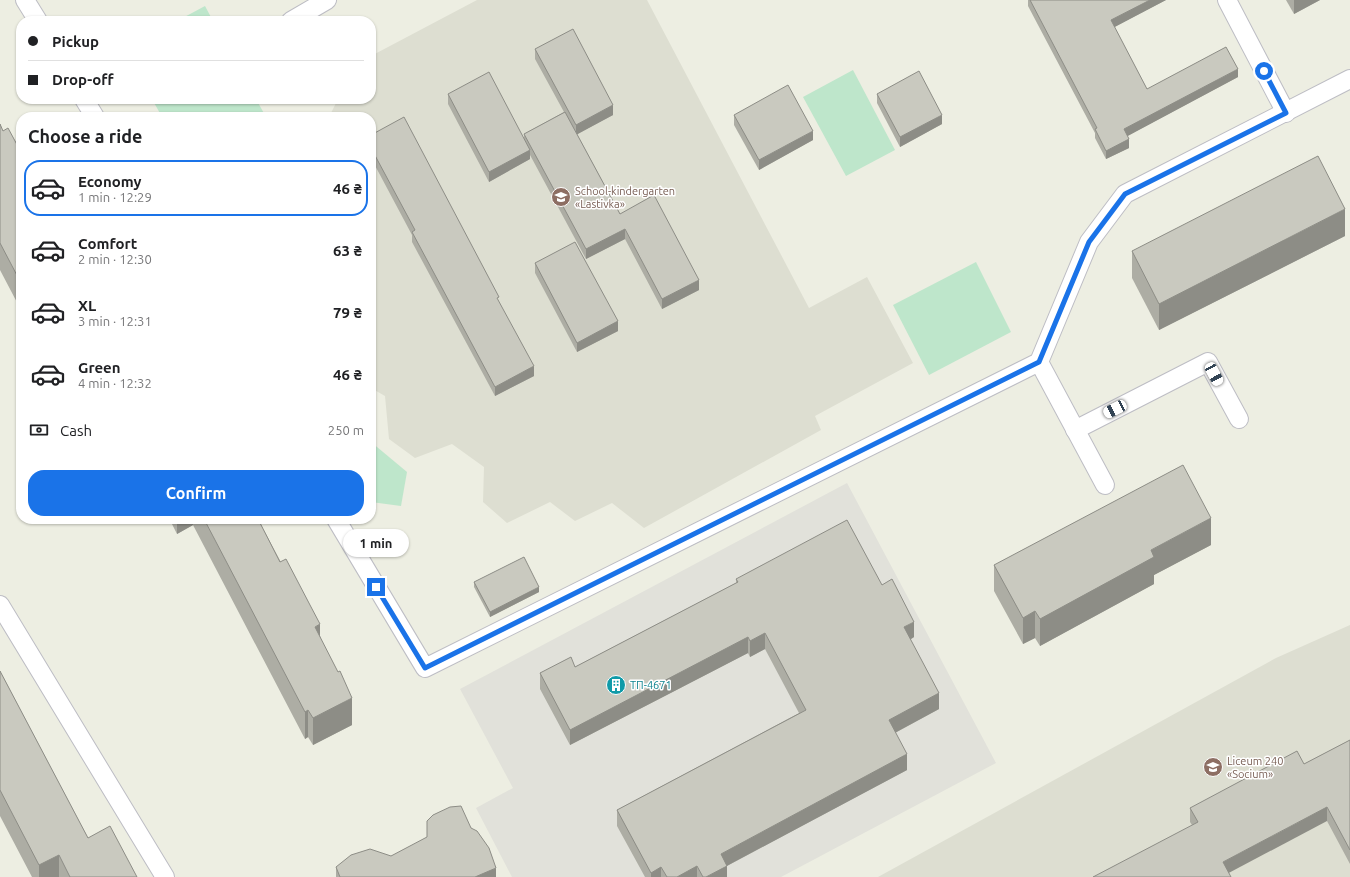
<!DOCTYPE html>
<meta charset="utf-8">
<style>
:root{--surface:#fff;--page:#f6f6f6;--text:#202124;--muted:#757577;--line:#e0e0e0;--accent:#1a73e8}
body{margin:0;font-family:Ubuntu,sans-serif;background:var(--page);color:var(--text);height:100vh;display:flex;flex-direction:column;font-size:15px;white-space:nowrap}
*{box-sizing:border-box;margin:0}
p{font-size:13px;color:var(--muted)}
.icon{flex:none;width:22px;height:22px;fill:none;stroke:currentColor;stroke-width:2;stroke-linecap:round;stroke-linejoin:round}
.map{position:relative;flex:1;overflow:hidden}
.side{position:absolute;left:16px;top:112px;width:360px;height:412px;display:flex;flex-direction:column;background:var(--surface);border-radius:16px;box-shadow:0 1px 3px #0004}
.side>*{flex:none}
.top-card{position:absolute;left:16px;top:16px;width:360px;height:88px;border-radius:16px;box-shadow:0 1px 3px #0004;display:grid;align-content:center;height:88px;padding:0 12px;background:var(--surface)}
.end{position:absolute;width:18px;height:18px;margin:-9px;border:5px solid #1a73e8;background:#fff;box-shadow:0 0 0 2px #fff}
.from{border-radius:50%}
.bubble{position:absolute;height:28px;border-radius:14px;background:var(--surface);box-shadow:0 1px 3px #0004;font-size:13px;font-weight:700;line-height:28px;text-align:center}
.car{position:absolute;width:12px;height:24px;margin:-12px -6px;border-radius:5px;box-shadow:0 0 3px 1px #0007;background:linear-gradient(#fff 24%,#345 0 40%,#fff 0 76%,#345 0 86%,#fff 0)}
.top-card b{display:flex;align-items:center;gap:14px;height:38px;font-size:15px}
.top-card b+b{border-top:1px solid var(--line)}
.top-card i{width:10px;height:10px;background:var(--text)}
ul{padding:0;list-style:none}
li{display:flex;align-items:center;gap:12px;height:56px;margin:0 8px 6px;padding:0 4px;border:2px solid transparent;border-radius:16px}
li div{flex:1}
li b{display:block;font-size:15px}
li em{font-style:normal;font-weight:700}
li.on{border-color:var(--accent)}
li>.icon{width:36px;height:36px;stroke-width:1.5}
h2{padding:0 12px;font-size:18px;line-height:48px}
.pay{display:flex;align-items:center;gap:10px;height:44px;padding:0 12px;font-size:15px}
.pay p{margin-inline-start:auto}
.primary-button{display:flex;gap:8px;margin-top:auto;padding:8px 12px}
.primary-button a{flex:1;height:46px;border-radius:16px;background:var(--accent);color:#fff;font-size:16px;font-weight:700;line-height:46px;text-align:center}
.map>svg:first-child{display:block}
.industrial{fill:#e1e1da}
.education{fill:#ddded1}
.green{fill:#bee6cb}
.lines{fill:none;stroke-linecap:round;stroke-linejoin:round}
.lane-casing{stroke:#bdbdc4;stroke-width:20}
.lane{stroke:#fff;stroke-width:18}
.wall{fill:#adada4}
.shaded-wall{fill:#8d8d86}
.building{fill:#c9c9bf;stroke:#8d8d86}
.route{stroke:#1a73e8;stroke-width:5}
.labels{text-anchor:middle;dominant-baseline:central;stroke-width:3;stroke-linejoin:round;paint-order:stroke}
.education-label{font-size:11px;fill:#785e54;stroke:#fff;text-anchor:start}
.culture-label{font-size:11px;fill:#0d838f;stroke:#fff;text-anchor:start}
</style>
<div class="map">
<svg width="1350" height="877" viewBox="0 0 1350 877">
<rect width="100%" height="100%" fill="#edeee2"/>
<polygon class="industrial" points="847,483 996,763 781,877 512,877 476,808 513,788 460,689"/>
<g class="education">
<polygon points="477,0 647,0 809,308 867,277 913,363 815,416 821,430 644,528 612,503 575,521 550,502 507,523 483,502 484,467 452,444 415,458 389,439 385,396 371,388 371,117 329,117 338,99 371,99 371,56"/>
<polygon points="1350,625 1350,877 878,877 1276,658"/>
</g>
<g class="green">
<polygon points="205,6 213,21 177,21"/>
<polygon points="853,70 895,150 846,176 803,97"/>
<polygon points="152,99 256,99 266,117 162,117"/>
<polygon points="976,262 1011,332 929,375 893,305"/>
<polygon points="371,442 407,472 401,506 371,502"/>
</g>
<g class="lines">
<defs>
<g id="lane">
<polyline points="25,0 38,21"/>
<polyline points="1227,0 1286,113"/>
<polyline points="291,21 327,0"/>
<polyline points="84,99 95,117"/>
<polyline points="1039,362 1105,485"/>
<polyline points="1075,430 1208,362 1239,419"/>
<polyline points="336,519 425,668 1039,362 1089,242 1125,194 1350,79"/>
<polyline points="0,605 165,877"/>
</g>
</defs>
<use href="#lane" class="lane-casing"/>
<use href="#lane" class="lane"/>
</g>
<g class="wall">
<polygon points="1028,0 1166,0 1114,27 1147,89 1238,77 1127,136 1129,148 1106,159 1095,138 1095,133 1028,6"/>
<polygon points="1286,0 1320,0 1294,14"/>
<polygon points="535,49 613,115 577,134 620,214 699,290 662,309 625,239 586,259 530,155 530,159 489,182 448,104 448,94 524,138 524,134 564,112 535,59"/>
<polygon points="877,94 942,124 900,147 877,103"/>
<polygon points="734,115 813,140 759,170 734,125"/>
<polygon points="0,124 3,131 21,152 21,310 0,270"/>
<polygon points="371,135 534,376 495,396 412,242 412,235 371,158"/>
<polygon points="1345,236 1159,330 1132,278 1132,251"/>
<polygon points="535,263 618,331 577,352 535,273"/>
<polygon points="164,519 258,519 320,636 352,725 313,745 308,737 305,739 193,525 177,534 171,522 167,524"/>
<polygon points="1211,545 1154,575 1154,584 1040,646 1035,638 1023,644 994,591 994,565"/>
<polygon points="736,579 882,585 914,637 910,640 939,709 895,733 907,770 727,866 727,877 645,877 617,826 617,810 799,713 765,649 750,657 748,653 570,745 540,689 540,673 575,667 736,583"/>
<polygon points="474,582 539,592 490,617 474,587"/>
<polygon points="0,671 88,838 137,877 32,877 0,816"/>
<polygon points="1350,740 1350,864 1327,821 1192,825 1190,822 1190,808 1304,764"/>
<polygon points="471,828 496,877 336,877 336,867 391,856"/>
</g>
<g class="shaded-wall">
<polygon points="1150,0 1166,0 1111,29 1111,20"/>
<polygon points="1294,0 1320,0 1294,14"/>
<polygon points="1238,69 1238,77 1124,138 1124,129"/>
<polygon points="613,105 613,115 576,135 576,125"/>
<polygon points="942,115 942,124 900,147 900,137"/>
<polygon points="813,131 813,140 759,170 759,160"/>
<polygon points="1129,139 1129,148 1106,159 1106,151"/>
<polygon points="530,150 530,159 489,182 489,172"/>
<polygon points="1345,209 1345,236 1159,330 1159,304"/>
<polygon points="625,229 625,239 586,259 586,249"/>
<polygon points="699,280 699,290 662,309 662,299"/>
<polygon points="618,321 618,331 577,352 577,343"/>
<polygon points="534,366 534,376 495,396 495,387"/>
<polygon points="1211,518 1211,545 1154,575 1154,584 1040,646 1040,619 1151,550"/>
<polygon points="167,519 171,519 171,522 167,524"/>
<polygon points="177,519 193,519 193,525 177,534"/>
<polygon points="539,587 539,592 490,617 490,612"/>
<polygon points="1035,611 1035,638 1023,644 1023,618"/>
<polygon points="914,622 914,637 904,643 904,627"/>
<polygon points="320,624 320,651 315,627"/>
<polygon points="765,633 765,649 750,657 750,641"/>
<polygon points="748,637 748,653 570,745 570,730"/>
<polygon points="939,693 939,709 889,736 889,720"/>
<polygon points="352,698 352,725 313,745 313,718"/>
<polygon points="308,710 308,737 305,739 305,712"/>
<polygon points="907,754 907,770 721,869 721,854"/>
<polygon points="1327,807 1327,821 1223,876 1223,862"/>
<polygon points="59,855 59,877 39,877 39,865"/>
<polygon points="697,866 697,877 677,877"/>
<polygon points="727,866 727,877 706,877"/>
<polygon points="661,867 661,877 651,877 651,873"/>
<polygon points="496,868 496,877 475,877"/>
</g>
<g class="building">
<polygon points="1030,0 1150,0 1111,20 1147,89 1226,47 1238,69 1124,129 1129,139 1106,151 1095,129 1097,128"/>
<polygon points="573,29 613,105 576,125 535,49"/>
<polygon points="919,71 942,115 900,137 877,94"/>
<polygon points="489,72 530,150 489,172 448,94"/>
<polygon points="788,85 813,131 759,160 734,115"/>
<polygon points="565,112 620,214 654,195 699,280 662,299 625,229 586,249 524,134"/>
<polygon points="404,117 499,297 497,298 534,366 495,387 412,232 415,230 371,148 371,135"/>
<polygon points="0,124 3,131 8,128 21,152 21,283 0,243"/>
<polygon points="1318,156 1345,209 1159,304 1132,251"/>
<polygon points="575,242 618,321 577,343 535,263"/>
<polygon points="1183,465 1211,518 1151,550 1154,557 1040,619 1035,611 1023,618 994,565"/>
<polygon points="204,519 258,519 280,562 286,559 310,605 320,624 315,627 338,672 340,671 352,698 313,718 308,710 305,712"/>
<polygon points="847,520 882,585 892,579 914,622 904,627 939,693 889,720 907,754 721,854 727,866 706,877 703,877 697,866 677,877 667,877 661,867 651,873 617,810 806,710 765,633 750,641 748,637 570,730 540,673 571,657 575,667 738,582 736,579"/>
<polygon points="524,557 539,587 490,612 474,582"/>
<polygon points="0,671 88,838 110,826 137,877 70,877 59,855 39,865 0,790"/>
<polygon points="1350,740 1350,850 1327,807 1223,862 1231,877 1093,877 1198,822 1190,808 1297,751 1304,764"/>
<polygon points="461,806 471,828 477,831 489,848 496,868 475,877 340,877 336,867 351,855 370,849 391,856 427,837 427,821 433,815 450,807"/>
</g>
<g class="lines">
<polyline class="route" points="376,587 425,668 1039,362 1089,242 1125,194 1286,113 1264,71"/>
</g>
<defs>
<symbol id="school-disc" viewBox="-11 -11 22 22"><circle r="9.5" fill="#8d6e63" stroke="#fff"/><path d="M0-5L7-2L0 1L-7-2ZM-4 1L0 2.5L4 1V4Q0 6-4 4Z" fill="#fff"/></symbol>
<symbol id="building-disc" viewBox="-11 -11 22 22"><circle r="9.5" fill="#0f9aa8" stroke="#fff"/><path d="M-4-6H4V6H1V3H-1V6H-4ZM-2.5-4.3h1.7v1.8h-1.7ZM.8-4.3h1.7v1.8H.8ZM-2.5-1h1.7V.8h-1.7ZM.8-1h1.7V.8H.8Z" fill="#fff"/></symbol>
</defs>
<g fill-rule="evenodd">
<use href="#school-disc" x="550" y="186" width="22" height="22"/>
<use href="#building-disc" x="605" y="674" width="22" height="22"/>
<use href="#school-disc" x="1202" y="756" width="22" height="22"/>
</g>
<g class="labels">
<g class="education-label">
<text x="575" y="191">School-kindergarten<tspan x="575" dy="13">«Lastivka»</tspan></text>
<text x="1227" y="761">Liceum 240<tspan x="1227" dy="13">«Socium»</tspan></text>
</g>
<g class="culture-label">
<text x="630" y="685">ТП-4671</text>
</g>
</g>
</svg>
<i class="end from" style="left:1264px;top:71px"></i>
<i class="end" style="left:376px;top:587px"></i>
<div class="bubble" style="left:343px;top:529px;width:66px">1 min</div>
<i class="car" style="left:1214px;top:374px;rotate:152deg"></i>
<i class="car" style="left:1115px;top:409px;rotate:243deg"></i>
<div class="top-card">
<b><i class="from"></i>Pickup</b>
<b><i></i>Drop-off</b>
</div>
<section class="side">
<h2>Choose a ride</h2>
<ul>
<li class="on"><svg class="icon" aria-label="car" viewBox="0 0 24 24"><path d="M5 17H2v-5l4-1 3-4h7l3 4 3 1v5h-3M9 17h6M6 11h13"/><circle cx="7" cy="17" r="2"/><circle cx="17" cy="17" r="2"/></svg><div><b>Economy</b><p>1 min · 12:29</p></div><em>46 ₴</em></li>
<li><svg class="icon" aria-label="car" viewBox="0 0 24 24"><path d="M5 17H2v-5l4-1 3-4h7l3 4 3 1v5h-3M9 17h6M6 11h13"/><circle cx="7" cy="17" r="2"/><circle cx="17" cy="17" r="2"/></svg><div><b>Comfort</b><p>2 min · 12:30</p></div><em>63 ₴</em></li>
<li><svg class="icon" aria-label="car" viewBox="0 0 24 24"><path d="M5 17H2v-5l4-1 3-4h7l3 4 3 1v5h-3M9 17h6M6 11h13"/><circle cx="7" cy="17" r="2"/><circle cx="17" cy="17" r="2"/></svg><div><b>XL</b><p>3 min · 12:31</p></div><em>79 ₴</em></li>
<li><svg class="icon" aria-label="car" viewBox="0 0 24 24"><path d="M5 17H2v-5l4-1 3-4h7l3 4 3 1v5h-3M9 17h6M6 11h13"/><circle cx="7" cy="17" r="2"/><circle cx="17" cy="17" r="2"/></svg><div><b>Green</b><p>4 min · 12:32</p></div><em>46 ₴</em></li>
</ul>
<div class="pay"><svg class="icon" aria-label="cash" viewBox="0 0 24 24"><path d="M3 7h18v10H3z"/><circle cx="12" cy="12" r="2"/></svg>Cash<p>250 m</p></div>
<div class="primary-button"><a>Confirm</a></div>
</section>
</div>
